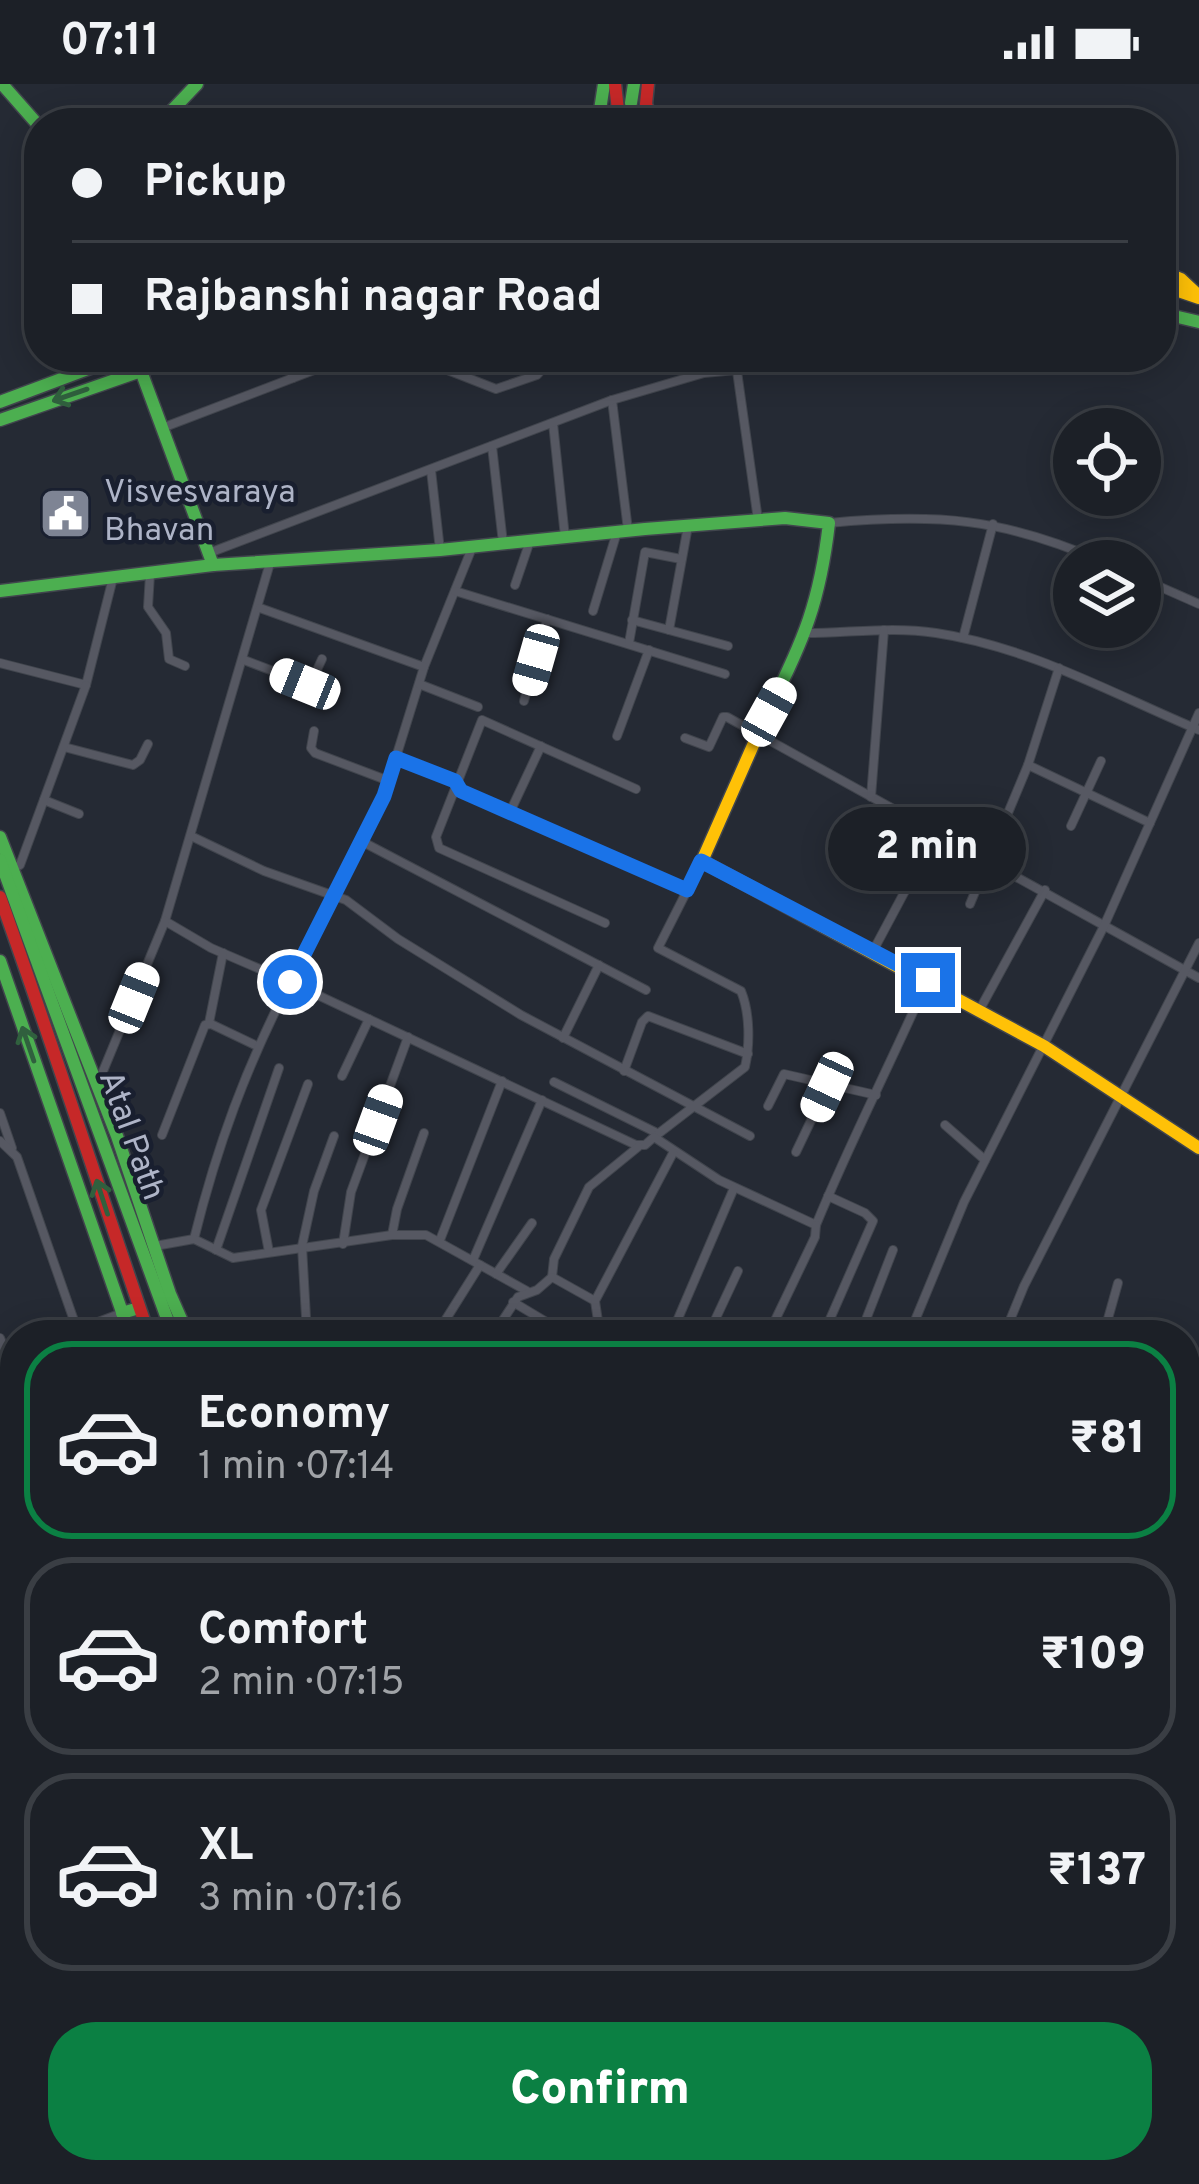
<!DOCTYPE html>
<meta charset="utf-8">
<style>
:root{--surface:#1c2027;--page:#25282f;--text:#f1f3f6;--muted:#a0a3a7;--line:#3a3e44;--accent:#0b8043}
body{margin:0;font-family:Overpass,sans-serif;background:var(--page);color:var(--text);height:100vh;display:flex;flex-direction:column;font-size:45px;white-space:nowrap}
*{box-sizing:border-box;margin:0}
p{font-size:39px;color:var(--muted)}
.icon{flex:none;width:66px;height:66px;fill:none;stroke:currentColor;stroke-width:2;stroke-linecap:round;stroke-linejoin:round}
.map{position:relative;flex:1;overflow:hidden}
.sheet{position:absolute;left:0px;top:1236px;width:1200px;height:864px;display:flex;flex-direction:column;background:var(--surface);border-radius:48px 48px 0 0;box-shadow:0 6px 30px #0003,0 0 0 3px var(--line)}
.sheet>*{flex:none}
.banner{position:absolute;left:24px;top:24px;width:1152px;height:264px;border-radius:48px;box-shadow:0 6px 30px #0003,0 0 0 3px var(--line);display:grid;align-content:center;height:264px;padding:0 48px;background:var(--surface)}
.tools{position:absolute;left:1053px;top:324px;display:grid;gap:24px}
.tools a{display:grid;place-items:center;width:108px;height:108px;border-radius:50%;background:var(--surface);box-shadow:0 6px 30px #0003,0 0 0 3px var(--line);font-size:60px}
.end{position:absolute;width:54px;height:54px;margin:-27px;border:15px solid #1a73e8;background:#fff;box-shadow:0 0 0 6px #fff}
.from{border-radius:50%}
.bubble{position:absolute;height:84px;border-radius:42px;background:var(--surface);box-shadow:0 6px 30px #0003,0 0 0 3px var(--line);font-size:39px;font-weight:800;line-height:84px;text-align:center}
.car{position:absolute;width:36px;height:72px;margin:-36px -18px;border-radius:15px;box-shadow:0 0 9px 3px #0007;background:linear-gradient(#fff 24%,#345 0 40%,#fff 0 76%,#345 0 86%,#fff 0)}
.banner b{display:flex;align-items:center;gap:42px;height:114px;font-size:45px}
.banner b+b{border-top:3px solid var(--line)}
.banner i{width:30px;height:30px;background:var(--text)}
ul{padding:21px 0 0;list-style:none}
li{display:flex;align-items:center;gap:36px;height:198px;margin:0 24px 18px;padding:0 24px;border:6px solid var(--line);border-radius:48px}
li div{flex:1}
li b{display:block;font-size:45px}
li em{font-style:normal;font-weight:800}
li.selected{border-color:var(--accent)}
li>.icon{width:108px;height:108px;stroke-width:1.5}
.button{display:flex;gap:24px;margin-top:auto;padding:24px 48px}
.button a{flex:1;height:138px;border-radius:48px;background:var(--accent);color:#fff;font-size:48px;font-weight:800;line-height:138px;text-align:center}
.status{display:flex;justify-content:space-between;align-items:center;height:84px;padding:0 60px;background:var(--surface);direction:ltr}
.status svg{height:33px;fill:currentColor}
.map>svg:first-child{display:block}
.lines{fill:none;stroke-linecap:round;stroke-linejoin:round}
.street-casing{stroke:#41454d;stroke-width:10}
.fast-casing{stroke:#41454d;stroke-width:15}
.slow-casing{stroke:#41454d;stroke-width:15}
.jam-casing{stroke:#41454d;stroke-width:15}
.street{stroke:#565862;stroke-width:8}
.fast{stroke:#4caf50;stroke-width:12}
.slow{stroke:#ffc107;stroke-width:12}
.jam{stroke:#c62828;stroke-width:12}
.oneway{stroke:#30603e}
.route{stroke:#1a73e8;stroke-width:15}
.labels{text-anchor:middle;dominant-baseline:central;stroke-width:9;stroke-linejoin:round;paint-order:stroke}
.poi-label{font-size:33px;fill:#aeb4c7;stroke:#191f2f;text-anchor:start}
.street-label{font-size:33px;fill:#aeb4c7;stroke:#191f2f}
</style>
<div class="status"><b>07:11</b><svg viewBox="0 0 49 12"><path d="M0 12V9h3v3zM5 12V6h3v6zM10 12V3h3v9zM15 12V0h3v12zM26 1h20v11H26zM47 4h2v5h-2z"/></svg></div>
<div class="map">
<svg width="1199" height="2100" viewBox="0 0 1199 2100">
<rect width="100%" height="100%" fill="#252a34"/>
<g class="lines">
<defs>
<g id="street">
<polyline points="285,273 293,294"/>
<polyline points="436,273 445,285 496,305 537,291 553,273"/>
<polyline points="735,273 758,436"/>
<polyline points="612,316 628,446"/>
<polyline points="553,339 565,453"/>
<polyline points="162,344 348,273"/>
<polyline points="492,362 503,459"/>
<polyline points="431,386 440,466"/>
<path d="M829 439C935 429 1003 434 1101 477"/>
<polyline points="209,469 612,316 704,289 736,286"/>
<polyline points="270,479 165,837 211,864 290,898 384,712 424,583 472,464"/>
<polyline points="150,490 148,523 166,549 169,575 185,582"/>
<polyline points="1140,494 1199,520"/>
<polyline points="515,501 530,457"/>
<polyline points="455,507 725,590"/>
<polyline points="260,524 424,583"/>
<polyline points="593,527 617,448"/>
<polyline points="632,536 728,562"/>
<polyline points="669,546 688,442"/>
<path d="M806 549C849 549 893 542 936 549 1030 563 1113 610 1199 646"/>
<polyline points="963,554 993,440"/>
<polyline points="629,559 645,468 681,475"/>
<polyline points="244,576 310,601 322,575"/>
<polyline points="0,579 86,601 113,494"/>
<polyline points="419,600 478,623"/>
<polyline points="524,617 547,535"/>
<polyline points="314,647 311,664 315,669 389,697"/>
<polyline points="617,652 649,566"/>
<polyline points="685,654 709,663 723,633 727,633 1199,894"/>
<polyline points="64,663 133,681 140,676 148,660"/>
<polyline points="396,674 455,696 461,707 687,806"/>
<polyline points="1028,681 1150,739"/>
<polyline points="871,713 884,546"/>
<polyline points="44,716 79,730"/>
<polyline points="510,728 541,662"/>
<polyline points="1071,742 1101,677"/>
<polyline points="191,752 264,787 346,816 398,855 521,931 750,1052"/>
<polyline points="361,757 646,906"/>
<polyline points="12,785 20,781 86,601"/>
<polyline points="970,820 1028,681 1059,584"/>
<polyline points="605,839 439,764 436,753 482,636 636,705"/>
<polyline points="873,867 936,749"/>
<polyline points="980,925 1045,806"/>
<polyline points="209,939 223,869"/>
<polyline points="563,954 599,881"/>
<polyline points="624,987 642,938 648,932 748,970"/>
<polyline points="342,992 369,935"/>
<polyline points="93,995 101,992 165,837"/>
<polyline points="554,998 655,1048"/>
<polyline points="768,1022 784,990 876,1011"/>
<polyline points="0,1029 12,1064"/>
<polyline points="945,1041 985,1076"/>
<polyline points="162,1051 205,941 211,940 257,962"/>
<path d="M654 1053 745 983C750 960 750 929 741 907L658 864 702 777"/>
<polyline points="0,1057 17,1073 79,1251"/>
<polyline points="796,1068 827,1003"/>
<polyline points="392,1151 397,1125 424,1049"/>
<path d="M194 1155C217 1062 246 983 290 898L636 1061H645L654 1053 719 1096 816 1141C850 1058 891 979 927 897"/>
<polyline points="440,1156 502,997"/>
<polyline points="343,1160 351,1108 408,953"/>
<polyline points="155,1162 194,1155 233,1174 392,1151 426,1151 527,1207"/>
<polyline points="216,1166 279,984"/>
<polyline points="269,1168 261,1126 308,1000"/>
<polyline points="473,1176 542,1016"/>
<polyline points="496,1190 532,1139"/>
<polyline points="552,1193 554,1175 589,1103 638,1063"/>
<polyline points="513,1218 568,1251"/>
<polyline points="77,1246 122,1229"/>
<polyline points="1104,1249 1118,1199"/>
<polyline points="256,1251 307,1249"/>
<polyline points="307,1251 302,1162 314,1107 334,1052"/>
<polyline points="436,1251 480,1181"/>
<polyline points="493,1251 518,1213 537,1206 552,1193 595,1217"/>
<polyline points="618,1251 598,1237 595,1217 673,1069"/>
<polyline points="671,1251 734,1104"/>
<polyline points="708,1251 738,1187"/>
<polyline points="768,1251 815,1153 816,1141"/>
<polyline points="823,1251 873,1137 865,1129 828,1112"/>
<polyline points="860,1251 893,1166"/>
<polyline points="909,1251 964,1118 1104,842 1199,629"/>
<polyline points="1004,1251 1024,1202 1199,859"/>
<polyline points="1084,1251 1087,1244 1112,1251"/>
<polyline points="0,1254 15,1290"/>
<polyline points="1185,1278 1199,1284"/>
<polyline points="1185,1543 1199,1549"/>
<polyline points="0,1626 15,1653"/>
<polyline points="1185,1700 1199,1707"/>
<polyline points="0,1770 15,1763"/>
<polyline points="1185,1800 1199,1774"/>
<polyline points="1185,1824 1199,1831"/>
<polyline points="0,1857 15,1836"/>
<polyline points="1185,1914 1199,1892"/>
<polyline points="0,1982 15,1986"/>
<polyline points="1185,2004 1199,1982"/>
<polyline points="1185,2068 1199,2076"/>
<polyline points="376,2085 381,2100"/>
<polyline points="767,2085 799,2100"/>
<polyline points="1004,2085 1000,2090 1015,2100"/>
<polyline points="536,2087 537,2085"/>
<polyline points="32,2100 40,2085"/>
<polyline points="585,2100 592,2085"/>
<polyline points="637,2100 645,2085"/>
<polyline points="925,2100 930,2085"/>
<polyline points="1074,2100 1083,2085"/>
<polyline points="1125,2100 1134,2085"/>
<polyline points="1191,2100 1199,2085"/>
</g>
<g id="fast">
<polyline points="2,0 39,42"/>
<polyline points="631,19 634,0"/>
<polyline points="160,39 197,0"/>
<polyline points="598,39 604,0"/>
<polyline points="1161,229 1199,238"/>
<polyline points="141,287 213,481"/>
<polyline points="0,318 120,273"/>
<polyline points="0,336 181,273"/>
<path d="M0 507 213 481 440 466 645 445 785 434 829 439C820 517 804 556 769 625"/>
<polyline points="0,753 117,1052 170,1210 188,1251"/>
<polyline points="0,776 173,1251"/>
<polyline points="0,877 130,1251"/>
<polyline points="122,1229 139,1224"/>
<polyline points="0,1437 4,1466 0,1504"/>
<polyline points="0,1927 15,1948"/>
<polyline points="101,2085 113,2100"/>
<polyline points="117,2085 128,2100"/>
<polyline points="452,2085 458,2100"/>
<polyline points="466,2085 471,2100"/>
</g>
<g id="slow">
<polyline points="1161,187 1181,195 1198,211"/>
<polyline points="1161,201 1199,214"/>
<polyline points="769,625 702,777 1044,962 1199,1064"/>
<polyline points="0,1950 15,1971"/>
<polyline points="427,2085 433,2100"/>
</g>
<g id="jam">
<polyline points="615,0 618,26 627,39"/>
<polyline points="648,0 646,20 653,39"/>
<path d="M0 813C52 958 99 1105 149 1251"/>
<polyline points="478,2085 483,2100"/>
</g>
</defs>
<use href="#street" class="street-casing"/>
<use href="#fast" class="fast-casing"/>
<use href="#slow" class="slow-casing"/>
<use href="#jam" class="jam-casing"/>
<use href="#street" class="street"/>
<use href="#fast" class="fast"/>
<use href="#slow" class="slow"/>
<use href="#jam" class="jam"/>
</g>
<defs><path id="oneway-shaft" d="M-6 0H5M1.5-3L5.5 0L1.5 3" fill="none" stroke-width="1.6" stroke-linecap="round" stroke-linejoin="round" transform="scale(3)"/></defs>
<g class="oneway">
<use href="#oneway-shaft" transform="translate(70 311) rotate(161)"/>
<use href="#oneway-shaft" transform="translate(28 960) rotate(-109)"/>
<use href="#oneway-shaft" transform="translate(102 1113) rotate(-108)"/>
</g>
<g class="lines">
<polyline class="route" points="290,898 384,712 396,674 455,697 461,707 687,806 701,777 928,896"/>
</g>
<defs>
<symbol id="civic-square" viewBox="-11 -11 22 22"><rect x="-9" y="-9" width="18" height="18" rx="4" fill="#7e8494" stroke="#191f2f"/><path d="M-.6-6.5H3V-4.5H.6V-3L4-1V1h2V6H-6V1h2V-1L-.6-3ZM-1.2 2.5V6h2.4V2.5Z" fill="#fff"/></symbol>
</defs>
<g fill-rule="evenodd">
<use href="#civic-square" x="36" y="400" width="59" height="59"/>
</g>
<g class="labels">
<g class="poi-label">
<text x="104" y="410">Visvesvaraya<tspan x="104" dy="38">Bhavan</tspan></text>
</g>
<g class="street-label">
<text transform="translate(130 1052) rotate(70)">Atal Path</text>
</g>
</g>
</svg>
<div class="tools">
<a><svg class="icon" aria-label="locate" viewBox="0 0 24 24"><circle cx="12" cy="12" r="6"/><path d="M12 2v4M12 18v4M2 12h4M18 12h4"/></svg></a>
<a><svg class="icon" aria-label="layers" viewBox="0 0 24 24"><path d="M12 4l9 5-9 5-9-5zM3 14l9 5 9-5"/></svg></a>
</div>
<i class="end from" style="left:290px;top:898px"></i>
<i class="end" style="left:928px;top:896px"></i>
<div class="bubble" style="left:828px;top:723px;width:198px">2 min</div>
<i class="car" style="left:536px;top:576px;rotate:196deg"></i>
<i class="car" style="left:305px;top:600px;rotate:292deg"></i>
<i class="car" style="left:769px;top:628px;rotate:29deg"></i>
<i class="car" style="left:134px;top:914px;rotate:22deg"></i>
<i class="car" style="left:827px;top:1003px;rotate:205deg"></i>
<i class="car" style="left:378px;top:1036px;rotate:20deg"></i>
<div class="banner">
<b><i class="from"></i>Pickup</b>
<b><i></i>Rajbanshi nagar Road</b>
</div>
<section class="sheet">
<ul>
<li class="selected"><svg class="icon" aria-label="car" viewBox="0 0 24 24"><path d="M5 17H2v-5l4-1 3-4h7l3 4 3 1v5h-3M9 17h6M6 11h13"/><circle cx="7" cy="17" r="2"/><circle cx="17" cy="17" r="2"/></svg><div><b>Economy</b><p>1 min · 07:14</p></div><em>₹81</em></li>
<li><svg class="icon" aria-label="car" viewBox="0 0 24 24"><path d="M5 17H2v-5l4-1 3-4h7l3 4 3 1v5h-3M9 17h6M6 11h13"/><circle cx="7" cy="17" r="2"/><circle cx="17" cy="17" r="2"/></svg><div><b>Comfort</b><p>2 min · 07:15</p></div><em>₹109</em></li>
<li><svg class="icon" aria-label="car" viewBox="0 0 24 24"><path d="M5 17H2v-5l4-1 3-4h7l3 4 3 1v5h-3M9 17h6M6 11h13"/><circle cx="7" cy="17" r="2"/><circle cx="17" cy="17" r="2"/></svg><div><b>XL</b><p>3 min · 07:16</p></div><em>₹137</em></li>
</ul>
<div class="button"><a>Confirm</a></div>
</section>
</div>
